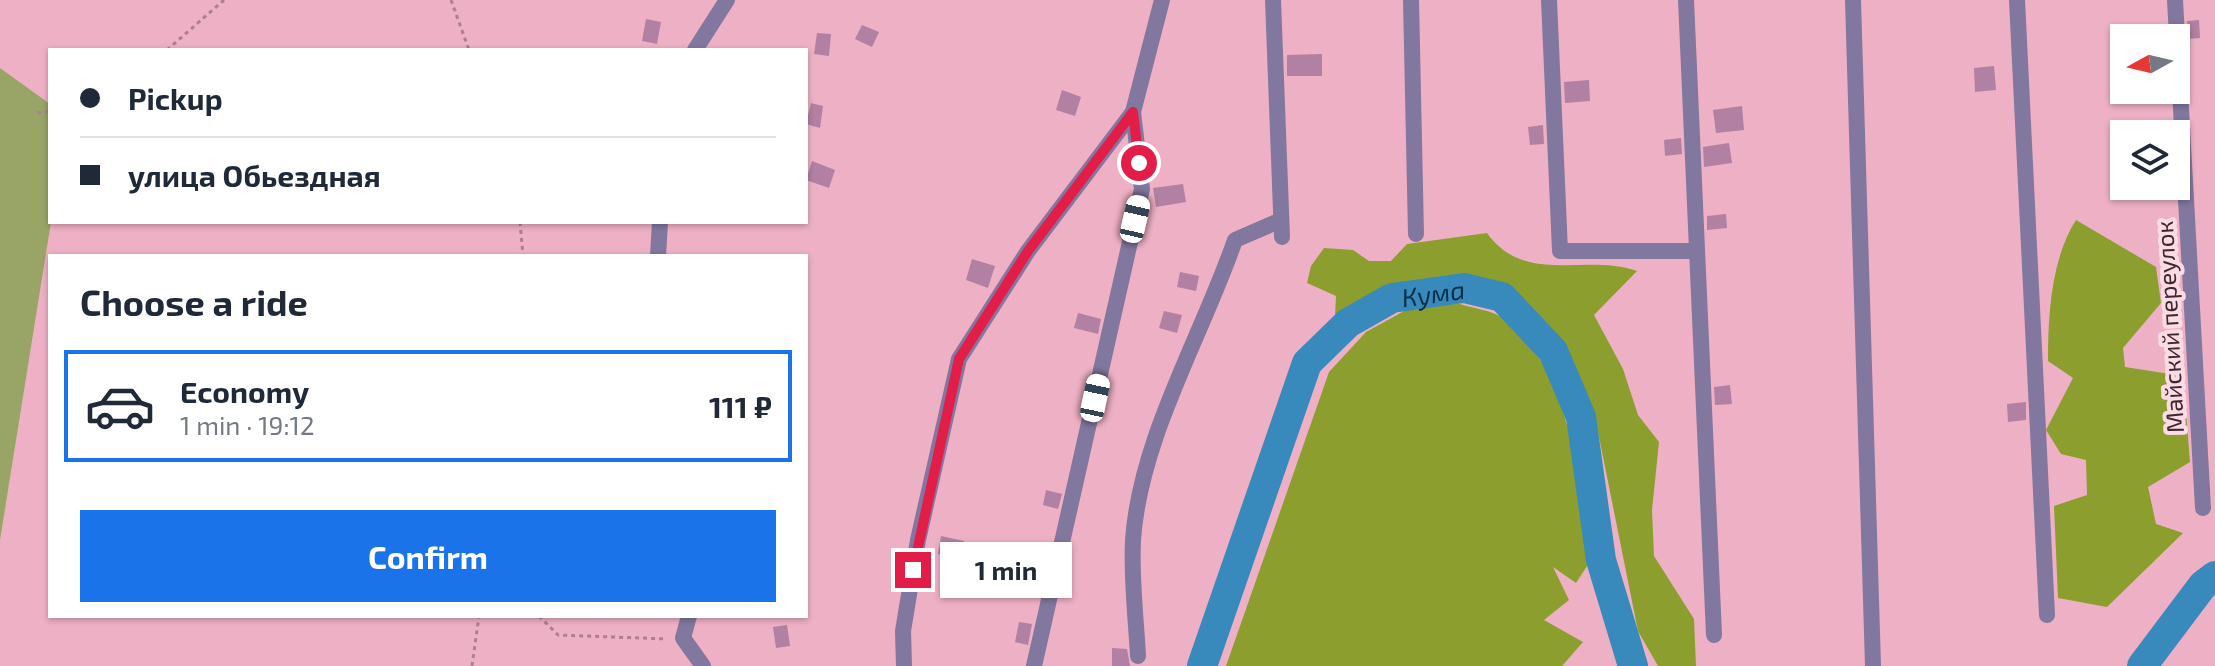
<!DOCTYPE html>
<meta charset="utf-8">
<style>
:root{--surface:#fff;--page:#f2f2f3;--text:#1f2937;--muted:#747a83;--line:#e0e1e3;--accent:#1a73e8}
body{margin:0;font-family:"Exo 2",sans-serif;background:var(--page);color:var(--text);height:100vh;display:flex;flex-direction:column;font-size:30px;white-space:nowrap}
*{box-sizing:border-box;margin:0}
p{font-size:26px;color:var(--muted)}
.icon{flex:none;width:44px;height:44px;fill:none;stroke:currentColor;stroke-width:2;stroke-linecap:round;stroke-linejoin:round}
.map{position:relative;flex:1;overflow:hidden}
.details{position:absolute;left:48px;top:254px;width:760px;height:364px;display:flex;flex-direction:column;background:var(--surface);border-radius:0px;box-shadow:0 2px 6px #0004}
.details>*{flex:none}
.hud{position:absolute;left:48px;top:48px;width:760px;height:176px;border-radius:0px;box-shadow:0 2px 6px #0004;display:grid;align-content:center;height:176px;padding:0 32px;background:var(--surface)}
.needle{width:52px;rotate:262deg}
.tools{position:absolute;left:2110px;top:24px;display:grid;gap:16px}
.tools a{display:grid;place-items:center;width:80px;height:80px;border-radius:0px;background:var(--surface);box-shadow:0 2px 6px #0004;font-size:40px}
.end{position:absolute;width:36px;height:36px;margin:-18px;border:10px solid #e11d48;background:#fff;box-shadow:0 0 0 4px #fff}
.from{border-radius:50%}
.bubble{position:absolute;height:56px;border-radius:0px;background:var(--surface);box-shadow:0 2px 6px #0004;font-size:26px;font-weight:700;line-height:56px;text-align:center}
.car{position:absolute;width:24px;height:48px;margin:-24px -12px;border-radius:10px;box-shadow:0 0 6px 2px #0007;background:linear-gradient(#fff 24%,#345 0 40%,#fff 0 76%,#345 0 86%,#fff 0)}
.hud b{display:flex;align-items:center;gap:28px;height:76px;font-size:30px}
.hud b+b{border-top:2px solid var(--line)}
.hud i{width:20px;height:20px;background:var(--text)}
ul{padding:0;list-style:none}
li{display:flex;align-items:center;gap:24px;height:112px;margin:0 16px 12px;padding:0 16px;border:4px solid transparent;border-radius:0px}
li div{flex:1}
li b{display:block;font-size:30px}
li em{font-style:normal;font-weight:700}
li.active{border-color:var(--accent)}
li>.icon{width:72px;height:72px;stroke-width:1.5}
h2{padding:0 32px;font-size:36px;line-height:96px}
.primary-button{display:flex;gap:16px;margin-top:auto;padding:16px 32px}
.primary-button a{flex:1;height:92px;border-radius:0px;background:var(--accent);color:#fff;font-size:32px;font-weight:700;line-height:92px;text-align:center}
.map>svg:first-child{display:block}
.green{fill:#98a566}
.forest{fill:#8c9e2e}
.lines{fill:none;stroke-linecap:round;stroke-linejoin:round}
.river{stroke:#378abb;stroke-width:30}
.building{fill:#b180a2}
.path{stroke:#af7f8f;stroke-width:3;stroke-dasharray:4 4;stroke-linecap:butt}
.street{stroke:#82779e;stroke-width:16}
.route{stroke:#e11d48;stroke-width:10}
.labels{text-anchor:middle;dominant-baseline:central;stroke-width:8;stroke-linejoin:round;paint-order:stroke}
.street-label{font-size:24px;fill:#3f272f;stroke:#fbdbe4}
.water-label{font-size:26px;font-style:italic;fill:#002e47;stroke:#fbdbe4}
</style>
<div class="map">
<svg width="2215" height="666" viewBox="0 0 2215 666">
<rect width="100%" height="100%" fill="#eeb0c4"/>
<polygon class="green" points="0,68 50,104 51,222 0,540"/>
<g class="forest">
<path d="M2076 220 2156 267 2161 303 2123 348 2125 367 2183 376 2190 462 2148 487 2156 524 2183 533 2107 607 2058 598 2054 506 2087 495 2086 460 2061 454 2046 430 2073 378 2048 361C2048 316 2051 259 2076 220Z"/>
<path d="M1487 233C1525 286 1585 253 1637 271L1594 315 1623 369 1638 415 1659 442 1652 510 1654 556 1694 619 1696 666H1658L1638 631 1596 422 1560 346 1504 289 1466 280 1384 291 1335 317 1336 296 1307 283 1311 266 1324 248 1353 250 1369 261H1391L1407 244Z"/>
<path d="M1460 304C1472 308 1490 310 1501 317 1570 361 1578 483 1593 557L1576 583 1553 567 1569 600 1544 620 1583 642 1562 666H1226L1329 372 1366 332 1415 305Z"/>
</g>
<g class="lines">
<g class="river">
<path id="s1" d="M1202 666 1307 363 1348 323 1392 298 1464 288 1502 297 1553 351 1581 417 1601 560 1633 666"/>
<polyline points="2142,666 2203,585 2215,576"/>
</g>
</g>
<g class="building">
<polygon points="646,19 661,22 657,44 642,41"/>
<polygon points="2199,20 2200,38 2188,39 2187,21"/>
<polygon points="862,25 879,32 872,47 855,39"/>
<polygon points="817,33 831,34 829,56 814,54"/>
<polygon points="1322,54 1322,76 1287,76 1287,55"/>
<polygon points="1994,66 1996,90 1975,92 1974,68"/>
<polygon points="1589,80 1590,101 1565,103 1564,82"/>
<polygon points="1062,90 1081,97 1075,116 1056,110"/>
<polygon points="811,103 823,106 820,128 806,124"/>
<polygon points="1742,106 1744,130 1716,133 1713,110"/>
<polygon points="1543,125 1544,144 1530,145 1528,127"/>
<polygon points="1681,138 1682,154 1665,156 1664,140"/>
<polygon points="1729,143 1732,163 1704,167 1703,147"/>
<polygon points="812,161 835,170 829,188 806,180"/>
<polygon points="1183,184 1186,202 1156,207 1153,188"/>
<polygon points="1726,214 1727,228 1707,230 1707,216"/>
<polygon points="972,259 995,266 988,288 966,280"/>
<polygon points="1180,272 1199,276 1196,291 1177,287"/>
<polygon points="1164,311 1182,315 1177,333 1159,328"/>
<polygon points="1078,313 1101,319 1098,334 1074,328"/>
<polygon points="1730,385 1732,404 1715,405 1714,387"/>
<polygon points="2026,402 2026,420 2008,422 2007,404"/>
<polygon points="1046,490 1062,494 1058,509 1043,505"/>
<polygon points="941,536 964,541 961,558 938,554"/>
<polygon points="1019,622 1032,624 1028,645 1015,642"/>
<polygon points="787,625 790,646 776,648 773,627"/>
<polygon points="1112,648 1127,649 1130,666 1112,666"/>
</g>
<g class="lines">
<g class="path">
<polyline points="451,0 469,50"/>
<polyline points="167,50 224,0"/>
<polyline points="37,113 50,111"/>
<polyline points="520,222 523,256"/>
<polyline points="539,616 558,635 667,639"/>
<polyline points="472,666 479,616"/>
</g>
<g class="street">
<polyline points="1273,0 1282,237"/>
<polyline points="1411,0 1416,234"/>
<polyline points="1549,0 1560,251 1697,251"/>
<polyline points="1686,0 1714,635"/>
<polyline points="1853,0 1873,666"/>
<polyline points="2017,0 2047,615"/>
<polyline points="2175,0 2203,508"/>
<polyline points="695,50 727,0"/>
<polyline points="658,256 660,222"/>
<polyline points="689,616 683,638 703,666"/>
<path d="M1138 656C1136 618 1131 578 1133 540 1140 438 1202 336 1235 240L1281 220"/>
<polyline points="904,666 903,631 918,540 959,359 1028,251 1133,112 1162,0"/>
<polyline points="1034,666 1142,189 1133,112"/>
</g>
</g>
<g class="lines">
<polyline class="route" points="913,570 959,359 1028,251 1133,112 1139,163"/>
</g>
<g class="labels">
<g class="street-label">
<text transform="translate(2169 327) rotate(-93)">Майский переулок</text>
</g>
<g class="water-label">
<text stroke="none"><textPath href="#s1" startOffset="470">Кума</textPath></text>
</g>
</g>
</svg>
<div class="tools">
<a><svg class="needle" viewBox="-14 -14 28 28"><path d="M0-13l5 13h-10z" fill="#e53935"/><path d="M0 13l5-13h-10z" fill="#747a83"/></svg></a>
<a><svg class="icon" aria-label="layers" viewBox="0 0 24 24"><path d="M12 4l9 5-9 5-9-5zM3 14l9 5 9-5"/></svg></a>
</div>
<i class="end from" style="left:1139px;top:163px"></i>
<i class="end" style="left:913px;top:570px"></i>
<div class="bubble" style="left:940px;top:542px;width:132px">1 min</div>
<i class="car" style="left:1135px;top:219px;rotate:13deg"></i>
<i class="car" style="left:1095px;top:398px;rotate:12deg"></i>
<div class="hud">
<b><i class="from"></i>Pickup</b>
<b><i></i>улица Обьездная</b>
</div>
<section class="details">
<h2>Choose a ride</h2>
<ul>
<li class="active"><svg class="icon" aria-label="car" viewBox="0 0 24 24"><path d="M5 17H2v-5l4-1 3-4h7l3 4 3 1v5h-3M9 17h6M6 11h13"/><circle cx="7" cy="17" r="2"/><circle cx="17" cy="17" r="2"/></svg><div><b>Economy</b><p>1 min · 19:12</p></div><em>111 ₽</em></li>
</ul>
<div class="primary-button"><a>Confirm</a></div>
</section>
</div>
